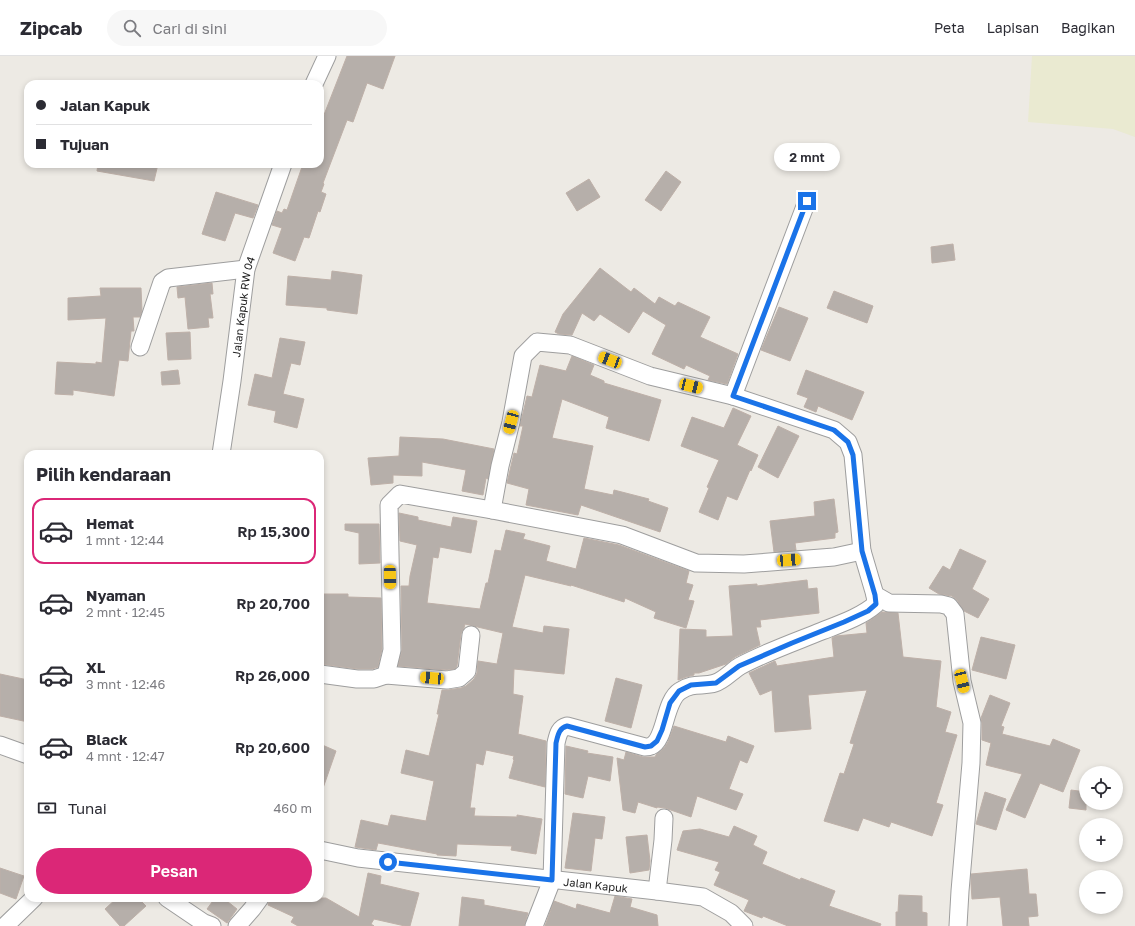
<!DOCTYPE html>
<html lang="id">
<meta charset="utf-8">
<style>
:root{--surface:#fff;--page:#f7f7f7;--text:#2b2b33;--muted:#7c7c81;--line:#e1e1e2;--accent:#db2777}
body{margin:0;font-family:"Golos Text",sans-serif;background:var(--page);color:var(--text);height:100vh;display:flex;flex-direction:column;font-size:15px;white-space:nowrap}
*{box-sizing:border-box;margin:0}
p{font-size:13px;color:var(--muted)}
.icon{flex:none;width:22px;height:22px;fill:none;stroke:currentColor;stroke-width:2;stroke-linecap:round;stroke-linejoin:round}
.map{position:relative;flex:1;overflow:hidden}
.panel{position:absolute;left:24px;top:394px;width:300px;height:452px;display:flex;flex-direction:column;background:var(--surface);border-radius:12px;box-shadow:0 2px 6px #0003}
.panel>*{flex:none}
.banner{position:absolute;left:24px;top:24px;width:300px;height:88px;border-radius:12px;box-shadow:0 2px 6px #0003;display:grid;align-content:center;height:88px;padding:0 12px;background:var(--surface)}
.fabs{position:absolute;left:1079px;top:710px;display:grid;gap:8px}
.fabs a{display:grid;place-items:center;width:44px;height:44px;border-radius:50%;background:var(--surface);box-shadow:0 2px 6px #0003;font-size:20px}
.end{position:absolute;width:18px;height:18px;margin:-9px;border:5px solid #1a73e8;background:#fff;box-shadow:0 0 0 2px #fff}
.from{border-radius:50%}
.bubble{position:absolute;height:28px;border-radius:14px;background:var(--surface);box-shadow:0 2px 6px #0003;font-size:13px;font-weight:600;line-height:28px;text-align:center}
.car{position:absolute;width:12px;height:24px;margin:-12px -6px;border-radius:5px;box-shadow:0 0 3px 1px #0007;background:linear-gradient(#f5c518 24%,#345 0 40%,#f5c518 0 76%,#345 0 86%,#f5c518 0)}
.banner b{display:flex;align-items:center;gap:14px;height:38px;font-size:15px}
.banner b+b{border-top:1px solid var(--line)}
.banner i{width:10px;height:10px;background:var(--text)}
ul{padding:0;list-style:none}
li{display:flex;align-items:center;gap:12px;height:66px;margin:0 8px 6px;padding:0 4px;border:2px solid transparent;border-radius:12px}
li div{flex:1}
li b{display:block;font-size:15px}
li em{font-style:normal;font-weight:600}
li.on{border-color:var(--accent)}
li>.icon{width:36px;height:36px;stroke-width:1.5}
h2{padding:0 12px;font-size:18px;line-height:48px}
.pay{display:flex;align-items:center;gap:10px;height:44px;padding:0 12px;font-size:15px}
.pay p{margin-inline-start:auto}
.button{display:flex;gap:8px;margin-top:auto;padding:8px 12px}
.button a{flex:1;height:46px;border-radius:24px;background:var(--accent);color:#fff;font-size:16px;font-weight:600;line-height:46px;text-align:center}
header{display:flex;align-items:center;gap:24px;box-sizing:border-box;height:56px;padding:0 20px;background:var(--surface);border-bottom:1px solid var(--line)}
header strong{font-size:19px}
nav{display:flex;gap:22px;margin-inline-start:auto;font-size:14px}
.search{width:280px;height:36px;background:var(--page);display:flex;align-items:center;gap:10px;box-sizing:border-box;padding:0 14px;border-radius:22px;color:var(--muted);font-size:15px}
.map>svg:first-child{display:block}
.farmland{fill:#eaead1}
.building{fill:#b6afaa;stroke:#beb0a8}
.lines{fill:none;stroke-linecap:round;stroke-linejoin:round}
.minor-casing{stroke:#9e9e9e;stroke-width:19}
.minor{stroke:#fff;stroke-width:17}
.route{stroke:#1a73e8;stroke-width:5}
.labels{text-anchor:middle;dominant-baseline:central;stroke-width:3;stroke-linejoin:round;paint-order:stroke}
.street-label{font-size:11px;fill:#1d1d1d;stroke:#fff}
</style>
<header>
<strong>Zipcab</strong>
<div class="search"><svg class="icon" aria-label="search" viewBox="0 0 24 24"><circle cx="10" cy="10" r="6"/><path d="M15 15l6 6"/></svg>Cari di sini</div>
<nav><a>Peta</a><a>Lapisan</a><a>Bagikan</a></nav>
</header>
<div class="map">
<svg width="1135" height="870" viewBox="0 0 1135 870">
<rect width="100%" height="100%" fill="#edeae4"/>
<polygon class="farmland" points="1032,0 1135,0 1135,81 1113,73 1028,66"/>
<g class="building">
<polygon points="347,0 395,0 383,33 367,27 353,66 347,64 323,127 324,128 321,136 326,138 320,156 318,155 309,182 304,181 295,205 273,197 282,172 272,169 277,155 282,157 284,153 287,154 303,108 320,108 320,69"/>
<polygon points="98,108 158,108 154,125 97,115"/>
<polygon points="666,115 681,126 661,155 645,144"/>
<polygon points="589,123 600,141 577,155 566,137"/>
<polygon points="216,136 258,149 253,162 235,157 225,185 202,178"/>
<polygon points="953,188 955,204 932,207 931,191"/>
<polygon points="600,212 631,236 634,232 655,248 659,241 675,250 678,246 710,261 700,281 738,298 727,328 708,324 710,320 686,309 684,313 652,298 666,269 643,255 629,277 600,258 594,265 582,257 572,279 559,278 555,276 563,258"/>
<polygon points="332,215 362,219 357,258 327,254 327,252 286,249 288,220 331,224"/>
<polygon points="212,227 213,238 210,238 213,262 208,262 209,271 188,273 185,241 178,242 177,231"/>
<polygon points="100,232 141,232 142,255 140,261 133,261 134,275 131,275 128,305 119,304 114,340 73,334 73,339 55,338 57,306 96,308 96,306 102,307 106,262 68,264 68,242 101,240"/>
<polygon points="834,235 873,250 867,267 827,252"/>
<polygon points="779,251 808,262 790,305 761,294"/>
<polygon points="190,276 191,303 168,304 166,277"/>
<polygon points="280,282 305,286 300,309 291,307 283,338 304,343 297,372 274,366 276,355 248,349 255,318 272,322"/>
<polygon points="572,300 594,309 590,319 604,325 604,327 661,344 649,385 606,372 609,361 562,343 552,382 593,390 584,433 613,439 614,434 649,443 648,445 668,452 660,476 581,449 578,459 526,449 529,433 507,427 514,397 517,398 523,370 520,370 527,340 532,341 540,309 566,315"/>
<polygon points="178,314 180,328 162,329 161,316"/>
<polygon points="806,314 864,336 852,364 818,350 816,356 804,351 808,342 797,338"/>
<polygon points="733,352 751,360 737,389 758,399 751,415 750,414 737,444 727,440 718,464 699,456 709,432 707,431 719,404 681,390 692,361 724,372"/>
<polygon points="778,370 799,380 778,422 758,411"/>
<polygon points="400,381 443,383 494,393 488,423 486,422 483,439 462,435 466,414 422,406 422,420 393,419 393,427 371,429 368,402 399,400"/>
<polygon points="834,443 838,476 835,477 835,482 795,487 796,494 774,496 770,465 815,460 814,446"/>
<polygon points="399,457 418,461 418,464 451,471 453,461 477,465 471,497 440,491 438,502 433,501 427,547 480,553 486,527 488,527 495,494 501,495 506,474 525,478 523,483 550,490 546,505 576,513 584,482 619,489 689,515 686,527 693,529 688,544 694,545 686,572 654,562 656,556 625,542 624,546 571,529 571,530 525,519 512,571 543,577 544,570 569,573 564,618 514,613 513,638 523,640 518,678 546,685 545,731 509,722 514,704 513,703 514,700 486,694 483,709 476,707 470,752 475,752 474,760 517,761 517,759 542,763 536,798 511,794 512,790 457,788 456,800 437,799 437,798 378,787 376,794 355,791 361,764 388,770 391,759 426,765 434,725 401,717 406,694 429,700 439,658 437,658 442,634 448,634 461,632 466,630 474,623 477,617 478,605 497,608 503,577 465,568 464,572 461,578 457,610 455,613 447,614 398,610 402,594 401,530 409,530 410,520 417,489 400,485"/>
<polygon points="345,468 379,468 380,507 359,508 359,477 345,474"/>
<polygon points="960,493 986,505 972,533 989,543 978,562 964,555 957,544 952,540 939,538 929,532 943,510 950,514"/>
<polygon points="807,524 808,533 817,532 819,557 760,564 761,571 756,571 760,589 735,601 726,608 699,617 694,617 694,619 686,621 678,624 680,573 706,574 706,581 733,580 729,530 757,528 757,530"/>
<polygon points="323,538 348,538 348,541 381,542 382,593 378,611 372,613 358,613 320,608 320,579 322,579"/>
<polygon points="882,556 898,557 903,601 941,605 936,651 951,656 945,676 957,679 936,747 943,749 932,780 891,766 889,771 863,762 858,775 824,765 840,717 844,718 854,688 850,687 867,634 808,639 811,673 775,676 772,634 760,639 749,617 775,605 777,610 834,601 832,582 836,580 867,577 866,567"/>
<polygon points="981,581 1015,589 1006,623 972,614"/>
<polygon points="0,618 28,624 28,666 0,660"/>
<polygon points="616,622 642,629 631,672 605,665"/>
<polygon points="990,639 1010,647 1001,670 1004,671 1002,678 1050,690 1053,683 1080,694 1063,736 1040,727 1025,762 1006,754 1022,718 986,709 991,687 982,684 982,667 981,662"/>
<polygon points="674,670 726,686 728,680 754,690 747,707 740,704 729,733 743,738 736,754 697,740 691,761 665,752 657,751 657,752 638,746 635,757 623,754 617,702 624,704 626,696 643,701 655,701 656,699 664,692 668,686"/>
<polygon points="320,688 336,695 322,735 320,734"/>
<polygon points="566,690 588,695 587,697 613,701 610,725 588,720 583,742 565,738"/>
<polygon points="1071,734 1086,736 1086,754 1069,752"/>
<polygon points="985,736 1006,743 996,774 976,768"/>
<polygon points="573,757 605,761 602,783 595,782 591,815 565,812"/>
<polygon points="734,770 757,780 753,789 767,796 762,808 800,824 801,822 835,835 829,850 881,868 880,870 788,870 763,860 762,862 744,855 749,844 714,829 720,816 715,814 719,806 677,794 683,775 700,773 729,781"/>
<polygon points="647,779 650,805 649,814 630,817 626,781"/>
<polygon points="0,812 24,820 16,843 0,837"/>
<polygon points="1027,813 1029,838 1036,838 1038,860 1028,861 1029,870 1003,870 1000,841 972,843 971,828 971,818"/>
<polygon points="368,817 381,820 380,828 419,837 410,870 405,870 374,863 371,868 374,870 298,870 291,866 294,861 268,849 270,842 326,842 359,861"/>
<polygon points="899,839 922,840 922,856 927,857 927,870 896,870 896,856 898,856"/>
<polygon points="615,840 632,843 630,851 657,859 658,870 545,870 554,845 576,853 577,848 610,857"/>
<polygon points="462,841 484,844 484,849 528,857 524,870 459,870"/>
<polygon points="117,842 138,842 146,850 124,870 120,870 105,853"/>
<polygon points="215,842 223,842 237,853 227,867 207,853"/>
</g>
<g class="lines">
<defs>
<g id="minor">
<polyline points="314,28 327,0"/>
<polyline points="140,291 162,226 168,222 246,213"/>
<polyline points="733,340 807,145"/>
<path id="s1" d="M221 398 232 325 246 213 283 108"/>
<polyline points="492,454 500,410 511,366 523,300 537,286 570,289 650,320 733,340 834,374 848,386 853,399 862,495 875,539 889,547 941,548 949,550 955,558 962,625 972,667 971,707 960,835 958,870"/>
<polyline points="320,618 357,623 374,623 386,619 392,594 389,449 400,438 492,454 622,479 696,507 744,508 834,501 862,495"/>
<polyline points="386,619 447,624 459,622 467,615 471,579"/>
<polyline points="0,689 28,699"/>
<path id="s2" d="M320 794 358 802 657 835 703 841 731 857 744 870"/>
<polyline points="657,835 663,784 664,762"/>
<polyline points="167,842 204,867 212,870"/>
<polyline points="5,870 34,842"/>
<polyline points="237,870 252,853 260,842"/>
<path d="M534 870 552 824 556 687C558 679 559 672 567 670L645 691C647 691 649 691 651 690 666 684 664 645 680 635 693 626 703 631 715 627 723 625 733 614 740 610 766 596 795 586 822 575 840 568 861 561 876 548L875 539"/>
</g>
</defs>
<use href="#minor" class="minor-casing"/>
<use href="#minor" class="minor"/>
</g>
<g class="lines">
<path class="route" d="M388 806 552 824 556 687C558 679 559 672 567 670L645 691 651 690 657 685 662 674 670 647 679 635 691 629 716 627 739 610 792 587 844 566 868 555 876 548 875 539 862 495 853 399 848 386 834 374 733 340 807 145"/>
</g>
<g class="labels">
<g class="street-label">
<text stroke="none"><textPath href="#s1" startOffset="149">Jalan Kapuk RW 04</textPath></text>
<text stroke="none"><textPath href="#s2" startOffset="278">Jalan Kapuk</textPath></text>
</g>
</g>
</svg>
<div class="fabs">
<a><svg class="icon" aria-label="locate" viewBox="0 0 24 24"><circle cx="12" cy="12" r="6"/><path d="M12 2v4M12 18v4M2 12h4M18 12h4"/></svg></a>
<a>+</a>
<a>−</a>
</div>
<i class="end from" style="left:388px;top:806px"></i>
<i class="end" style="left:807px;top:145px"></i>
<div class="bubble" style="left:774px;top:87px;width:66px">2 mnt</div>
<i class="car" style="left:610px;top:304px;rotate:291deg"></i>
<i class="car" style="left:691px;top:330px;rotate:104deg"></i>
<i class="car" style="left:511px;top:366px;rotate:195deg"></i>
<i class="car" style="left:789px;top:504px;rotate:86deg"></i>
<i class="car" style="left:390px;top:521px;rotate:179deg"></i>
<i class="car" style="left:432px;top:622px;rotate:275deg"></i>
<i class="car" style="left:962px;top:625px;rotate:166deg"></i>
<div class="banner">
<b><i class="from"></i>Jalan Kapuk</b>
<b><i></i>Tujuan</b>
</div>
<section class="panel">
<h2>Pilih kendaraan</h2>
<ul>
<li class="on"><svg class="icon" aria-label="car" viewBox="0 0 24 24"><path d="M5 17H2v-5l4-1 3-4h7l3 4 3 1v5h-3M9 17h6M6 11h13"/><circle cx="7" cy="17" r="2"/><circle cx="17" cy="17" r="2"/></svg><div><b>Hemat</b><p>1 mnt · 12:44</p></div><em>Rp 15,300</em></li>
<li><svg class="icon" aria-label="car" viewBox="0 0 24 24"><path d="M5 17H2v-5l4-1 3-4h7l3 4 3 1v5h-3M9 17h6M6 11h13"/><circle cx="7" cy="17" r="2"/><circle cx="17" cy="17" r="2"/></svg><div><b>Nyaman</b><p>2 mnt · 12:45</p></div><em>Rp 20,700</em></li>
<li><svg class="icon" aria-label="car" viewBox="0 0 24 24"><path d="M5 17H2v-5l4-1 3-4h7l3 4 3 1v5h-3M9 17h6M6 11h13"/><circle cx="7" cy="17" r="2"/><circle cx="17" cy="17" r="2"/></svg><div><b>XL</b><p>3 mnt · 12:46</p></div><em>Rp 26,000</em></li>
<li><svg class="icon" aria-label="car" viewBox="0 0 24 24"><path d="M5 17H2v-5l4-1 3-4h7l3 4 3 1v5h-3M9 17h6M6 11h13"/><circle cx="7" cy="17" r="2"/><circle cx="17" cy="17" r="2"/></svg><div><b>Black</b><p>4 mnt · 12:47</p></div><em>Rp 20,600</em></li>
</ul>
<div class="pay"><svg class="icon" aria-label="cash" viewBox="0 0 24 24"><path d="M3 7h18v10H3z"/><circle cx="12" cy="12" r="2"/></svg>Tunai<p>460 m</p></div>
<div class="button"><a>Pesan</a></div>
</section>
</div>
